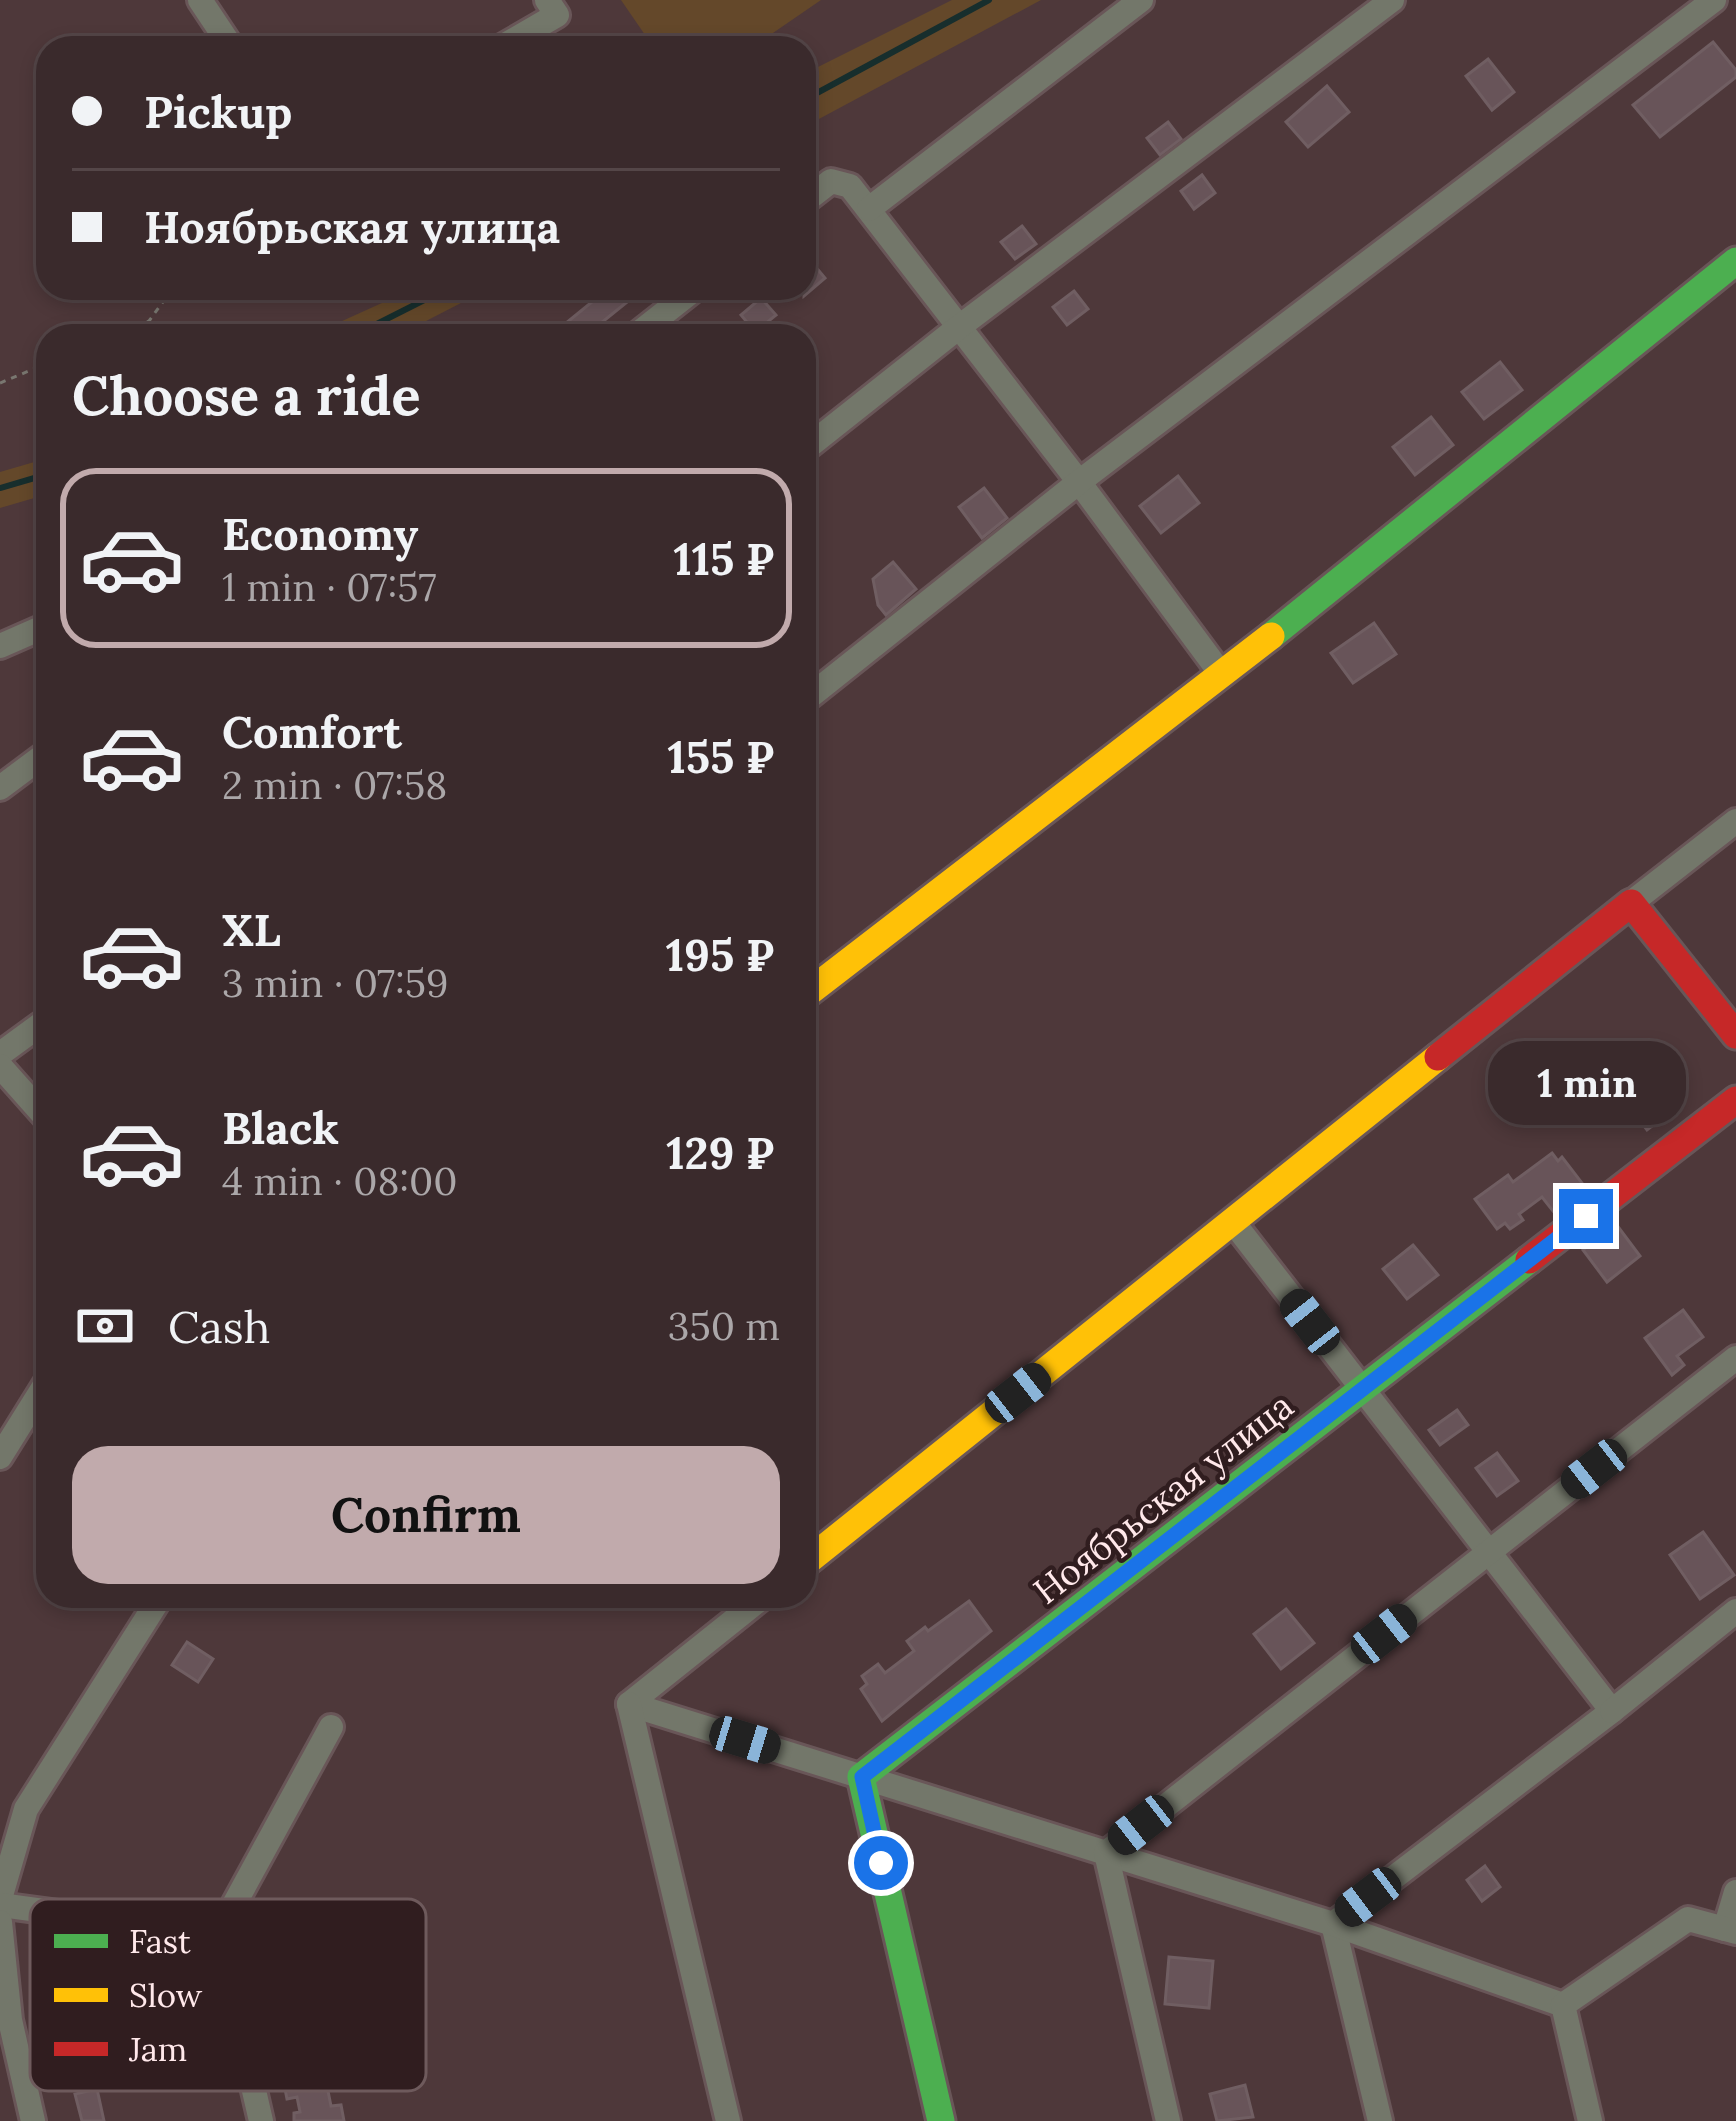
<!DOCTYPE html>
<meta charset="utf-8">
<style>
:root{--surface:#3a2a2c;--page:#413234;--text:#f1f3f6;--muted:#aba7a9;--line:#544648;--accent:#c1aaac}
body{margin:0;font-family:Lora,serif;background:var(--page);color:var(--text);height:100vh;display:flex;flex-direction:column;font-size:45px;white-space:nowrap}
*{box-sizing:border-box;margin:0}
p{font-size:39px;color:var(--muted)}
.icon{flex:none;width:66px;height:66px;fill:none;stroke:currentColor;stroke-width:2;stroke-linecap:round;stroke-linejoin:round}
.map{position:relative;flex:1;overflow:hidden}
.panel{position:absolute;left:36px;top:324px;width:780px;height:1284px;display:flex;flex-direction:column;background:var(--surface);border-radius:36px;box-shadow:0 6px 18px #0003,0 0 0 3px var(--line)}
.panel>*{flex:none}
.guide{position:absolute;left:36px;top:36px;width:780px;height:264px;border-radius:36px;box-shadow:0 6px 18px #0003,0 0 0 3px var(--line);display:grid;align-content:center;height:264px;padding:0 36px;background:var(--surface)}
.end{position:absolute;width:54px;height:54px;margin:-27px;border:15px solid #1a73e8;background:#fff;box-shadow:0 0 0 6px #fff}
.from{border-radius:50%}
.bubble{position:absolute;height:84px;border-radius:36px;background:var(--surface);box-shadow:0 6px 18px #0003,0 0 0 3px var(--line);font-size:39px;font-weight:700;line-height:84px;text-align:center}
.car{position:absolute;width:36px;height:72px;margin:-36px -18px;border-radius:15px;box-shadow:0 0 9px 3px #0007;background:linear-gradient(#222 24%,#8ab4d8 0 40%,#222 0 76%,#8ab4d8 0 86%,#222 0)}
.guide b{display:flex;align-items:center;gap:42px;height:114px;font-size:45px}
.guide b+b{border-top:3px solid var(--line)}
.guide i{width:30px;height:30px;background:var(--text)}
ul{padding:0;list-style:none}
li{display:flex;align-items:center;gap:36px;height:180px;margin:0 24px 18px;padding:0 12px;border:6px solid transparent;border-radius:36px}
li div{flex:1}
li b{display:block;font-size:45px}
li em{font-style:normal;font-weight:700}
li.current{border-color:var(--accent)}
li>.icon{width:108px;height:108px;stroke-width:1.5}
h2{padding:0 36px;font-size:54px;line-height:144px}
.pay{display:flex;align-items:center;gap:30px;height:132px;padding:0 36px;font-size:45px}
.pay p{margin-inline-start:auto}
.action{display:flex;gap:24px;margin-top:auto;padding:24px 36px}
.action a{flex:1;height:138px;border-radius:36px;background:var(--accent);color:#111;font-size:48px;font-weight:700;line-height:138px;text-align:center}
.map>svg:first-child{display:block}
.green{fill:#64482a}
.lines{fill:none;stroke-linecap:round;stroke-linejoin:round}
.stream{stroke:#172e2d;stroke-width:6}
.building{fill:#685459;stroke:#705e62;stroke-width:3}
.street-casing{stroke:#695658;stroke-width:30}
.fast-casing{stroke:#695658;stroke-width:33}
.slow-casing{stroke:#695658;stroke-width:33}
.jam-casing{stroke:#695658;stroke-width:33}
.path{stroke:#797770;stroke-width:3;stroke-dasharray:6 6;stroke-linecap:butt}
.street{stroke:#73776a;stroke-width:24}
.fast{stroke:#4caf50;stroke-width:27}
.slow{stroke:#ffc107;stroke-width:27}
.jam{stroke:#c62828;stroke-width:27}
.route{stroke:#1a73e8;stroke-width:15}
.labels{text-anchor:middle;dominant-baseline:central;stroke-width:9;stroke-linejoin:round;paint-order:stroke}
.street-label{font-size:36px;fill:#ffe8ea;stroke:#301d1f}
.key{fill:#301d1f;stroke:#6e5a5c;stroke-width:3}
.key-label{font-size:33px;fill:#ffe8ea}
</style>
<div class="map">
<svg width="1736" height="2121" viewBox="0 0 1736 2121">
<rect width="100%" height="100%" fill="#4e383a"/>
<g class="green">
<polygon points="621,0 821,0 751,48 654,48"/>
<polygon points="952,0 1041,0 804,127 804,74"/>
<polygon points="415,288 490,288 397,336 309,336"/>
<polygon points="48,458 48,494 0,508 0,472"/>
</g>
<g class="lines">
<g class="stream">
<polyline points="804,100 989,0"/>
<polyline points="353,336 448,288"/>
<polyline points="0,488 48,474"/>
</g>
</g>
<g class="building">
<polygon points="1713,42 1736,70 1736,77 1660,137 1633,105"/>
<polygon points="1488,59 1514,92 1492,110 1466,76"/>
<polygon points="1327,86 1349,112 1308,147 1286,122"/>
<polygon points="1168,122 1181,139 1160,155 1147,138"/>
<polygon points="1202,175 1215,193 1194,209 1181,191"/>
<polygon points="1022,226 1036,244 1015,259 1001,242"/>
<polygon points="804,253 825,278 804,296"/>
<polygon points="609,288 623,288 632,298 585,336 567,336 560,328"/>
<polygon points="1074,291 1088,309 1067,325 1053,307"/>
<polygon points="761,298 776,315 755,332 741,315"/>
<polygon points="1500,362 1522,390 1484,419 1462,392"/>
<polygon points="1431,417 1453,445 1415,475 1393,447"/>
<polygon points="1178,476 1199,503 1161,533 1140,506"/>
<polygon points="984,488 1007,518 982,538 959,507"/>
<polygon points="893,562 916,589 886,615 878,605 873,579"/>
<polygon points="1374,623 1396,654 1353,683 1331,653"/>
<polygon points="1639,1076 1662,1108 1655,1113 1660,1120 1647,1130 1618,1092"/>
<polygon points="1552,1153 1558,1161 1562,1157 1582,1183 1553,1211 1542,1197 1519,1214 1523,1220 1510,1229 1505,1223 1497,1229 1475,1199 1508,1175 1513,1182"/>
<polygon points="1616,1224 1640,1256 1607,1282 1583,1250"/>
<polygon points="1413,1245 1438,1275 1407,1299 1383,1269"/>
<polygon points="1683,1310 1703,1337 1677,1356 1684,1365 1672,1375 1645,1338"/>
<polygon points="1457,1410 1468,1425 1440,1445 1429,1430"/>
<polygon points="1497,1453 1518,1481 1497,1496 1476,1468"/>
<polygon points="1703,1532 1734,1575 1700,1599 1670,1555"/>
<polygon points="969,1601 991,1631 882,1721 861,1689 867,1684 862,1676 878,1664 885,1673 914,1651 907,1641 925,1627 928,1631"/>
<polygon points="1286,1609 1314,1643 1281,1669 1254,1634"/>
<polygon points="187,1642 213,1659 198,1682 172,1665"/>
<polygon points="1485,1866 1500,1887 1482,1901 1467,1880"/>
<polygon points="1169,1957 1213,1961 1209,2008 1165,2004"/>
<polygon points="306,1981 331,2106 341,2105 344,2121 294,2121 294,2113 300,2112 297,2097 287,2099 265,1988"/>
<polygon points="1245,2085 1253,2117 1217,2121 1210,2094"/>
<polygon points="97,2089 104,2121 82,2121 75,2094"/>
</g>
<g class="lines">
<defs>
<g id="street">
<polyline points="200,0 232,48"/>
<polyline points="500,48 557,15 547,0"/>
<polyline points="804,202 831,181 850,186 1079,482 1222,675"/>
<polyline points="869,209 1141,0"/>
<polyline points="635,336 696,288"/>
<polyline points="804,450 959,327 1392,0"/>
<polyline points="0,646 48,625"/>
<polyline points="804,701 1079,482 1714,0"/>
<polyline points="0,788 48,752"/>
<polyline points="1631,903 1736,821"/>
<polyline points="0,1054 48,1019"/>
<polyline points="0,1066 48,1120"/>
<polyline points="1233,1222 1612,1711 1333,1924 1380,2121"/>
<polyline points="0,1457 48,1380"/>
<polyline points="764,1596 629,1704 1333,1924 1563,2005"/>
<polyline points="629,1704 728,2121"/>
<polyline points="1612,1711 1736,1611"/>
<polyline points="0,1899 26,1809 161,1596"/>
<polyline points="0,1905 383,1957"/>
<polyline points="0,1922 10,2020 33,2121"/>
<polyline points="1725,1929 1736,1892"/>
<polyline points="261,2121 218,1934 331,1727"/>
<polyline points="1168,2121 1106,1853 1736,1358"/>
<polyline points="1590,2121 1563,2005 1688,1919 1736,1932"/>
</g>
<g id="fast">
<polyline points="1271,636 1736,261"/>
<polyline points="941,2121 861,1777 1529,1260"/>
</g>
<g id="slow">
<polyline points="804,996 1271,636"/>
<polyline points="804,1564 1438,1057"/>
</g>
<g id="jam">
<polyline points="1438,1057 1631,903 1736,1035"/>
<polyline points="1529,1260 1736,1100"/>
</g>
</defs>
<use href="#street" class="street-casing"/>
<use href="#fast" class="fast-casing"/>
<use href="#slow" class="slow-casing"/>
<use href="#jam" class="jam-casing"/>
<g class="path">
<polyline points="114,336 149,321 173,288"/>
<polyline points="0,383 48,363"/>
</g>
<use href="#street" class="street"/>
<use href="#fast" class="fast"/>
<use href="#slow" class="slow"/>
<use href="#jam" class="jam"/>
</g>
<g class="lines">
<polyline class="route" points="881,1863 862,1777 1586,1216"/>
</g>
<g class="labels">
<g class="street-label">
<text transform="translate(1163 1498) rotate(-38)">Ноябрьская улица</text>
</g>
</g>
<rect x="30" y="1899" width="396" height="192" rx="18" class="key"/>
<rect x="54" y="1934" width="54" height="14" fill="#4caf50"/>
<rect x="54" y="1988" width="54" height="14" fill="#ffc107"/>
<rect x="54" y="2042" width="54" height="14" fill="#c62828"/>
<g class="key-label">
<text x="129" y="1953">Fast</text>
<text x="129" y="2007">Slow</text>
<text x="129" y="2061">Jam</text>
</g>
</svg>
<i class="end from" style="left:881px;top:1863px"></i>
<i class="end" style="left:1586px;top:1216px"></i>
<div class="bubble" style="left:1488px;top:1041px;width:198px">1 min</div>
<i class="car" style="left:1310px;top:1322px;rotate:322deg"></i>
<i class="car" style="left:1018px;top:1393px;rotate:52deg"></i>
<i class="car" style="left:1594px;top:1469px;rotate:232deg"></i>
<i class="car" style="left:1384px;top:1634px;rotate:52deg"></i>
<i class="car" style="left:745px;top:1740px;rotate:107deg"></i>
<i class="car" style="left:1141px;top:1825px;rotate:232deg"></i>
<i class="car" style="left:1368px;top:1897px;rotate:233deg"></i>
<div class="guide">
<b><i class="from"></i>Pickup</b>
<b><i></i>Ноябрьская улица</b>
</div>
<section class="panel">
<h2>Choose a ride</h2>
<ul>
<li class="current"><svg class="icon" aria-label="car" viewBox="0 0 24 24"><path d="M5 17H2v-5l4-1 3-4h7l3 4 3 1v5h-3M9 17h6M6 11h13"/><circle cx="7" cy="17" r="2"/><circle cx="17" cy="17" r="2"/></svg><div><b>Economy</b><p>1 min · 07:57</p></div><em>115 ₽</em></li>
<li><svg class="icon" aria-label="car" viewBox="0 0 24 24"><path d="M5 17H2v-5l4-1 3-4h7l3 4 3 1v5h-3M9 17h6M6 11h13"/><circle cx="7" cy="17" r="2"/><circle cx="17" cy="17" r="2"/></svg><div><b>Comfort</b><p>2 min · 07:58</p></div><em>155 ₽</em></li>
<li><svg class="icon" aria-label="car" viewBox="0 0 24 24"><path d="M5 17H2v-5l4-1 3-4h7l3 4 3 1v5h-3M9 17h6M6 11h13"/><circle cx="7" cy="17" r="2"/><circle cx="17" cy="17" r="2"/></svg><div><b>XL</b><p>3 min · 07:59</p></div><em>195 ₽</em></li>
<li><svg class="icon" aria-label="car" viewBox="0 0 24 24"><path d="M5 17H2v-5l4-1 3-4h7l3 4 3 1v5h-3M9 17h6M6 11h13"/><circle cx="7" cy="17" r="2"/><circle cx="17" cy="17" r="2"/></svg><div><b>Black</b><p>4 min · 08:00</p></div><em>129 ₽</em></li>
</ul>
<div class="pay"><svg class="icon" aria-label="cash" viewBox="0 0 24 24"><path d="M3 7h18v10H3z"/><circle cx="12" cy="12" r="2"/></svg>Cash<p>350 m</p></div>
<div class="action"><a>Confirm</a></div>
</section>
</div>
